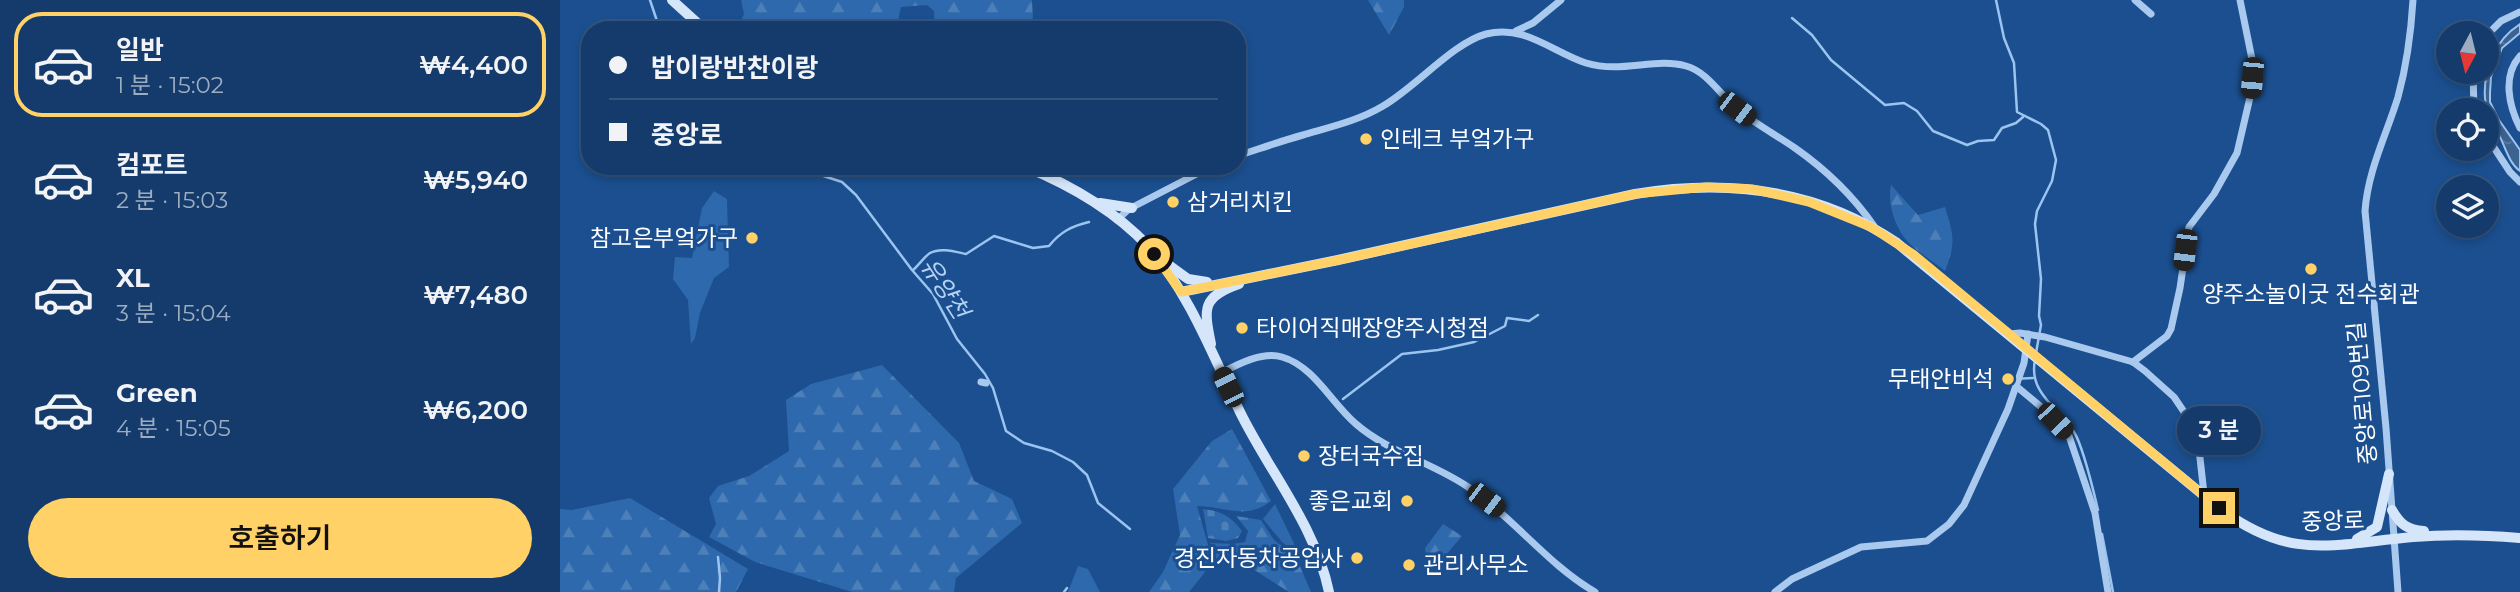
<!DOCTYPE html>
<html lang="ko">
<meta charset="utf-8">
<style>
:root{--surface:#143b6b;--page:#214673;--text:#f1f3f6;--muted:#9dadc1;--line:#33557e;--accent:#ffd166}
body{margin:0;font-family:Montserrat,"Noto Sans KR",sans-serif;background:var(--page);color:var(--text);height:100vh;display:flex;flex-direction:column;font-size:26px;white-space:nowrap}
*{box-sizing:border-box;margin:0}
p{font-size:23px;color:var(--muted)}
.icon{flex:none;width:38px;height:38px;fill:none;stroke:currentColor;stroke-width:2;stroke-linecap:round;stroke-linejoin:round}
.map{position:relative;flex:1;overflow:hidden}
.drawer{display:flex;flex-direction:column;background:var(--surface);width:560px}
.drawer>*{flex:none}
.banner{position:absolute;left:21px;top:21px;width:665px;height:154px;border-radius:28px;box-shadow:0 4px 10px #0003,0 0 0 2px var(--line);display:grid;align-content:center;height:154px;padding:0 28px;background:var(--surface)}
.needle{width:46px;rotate:187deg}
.controls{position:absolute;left:1876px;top:21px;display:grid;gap:14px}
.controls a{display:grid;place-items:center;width:63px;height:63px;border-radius:50%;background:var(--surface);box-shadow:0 4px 10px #0003,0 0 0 2px var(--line);font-size:35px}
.end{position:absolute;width:32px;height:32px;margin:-16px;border:9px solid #ffd166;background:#111;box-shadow:0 0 0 4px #111}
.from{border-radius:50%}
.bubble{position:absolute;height:49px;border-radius:24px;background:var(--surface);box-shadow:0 4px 10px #0003,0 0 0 2px var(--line);font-size:23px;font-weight:600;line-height:49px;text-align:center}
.car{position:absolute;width:21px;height:42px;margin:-21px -10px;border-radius:9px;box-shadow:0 0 5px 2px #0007;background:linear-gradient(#222 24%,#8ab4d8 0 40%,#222 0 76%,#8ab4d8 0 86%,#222 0)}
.banner b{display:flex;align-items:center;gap:24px;height:66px;font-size:26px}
.banner b+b{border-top:2px solid var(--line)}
.banner i{width:18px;height:18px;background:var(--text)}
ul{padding:12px 0 0;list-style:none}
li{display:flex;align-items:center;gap:21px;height:105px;margin:0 14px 10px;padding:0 14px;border:4px solid transparent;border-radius:28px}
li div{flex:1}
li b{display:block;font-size:26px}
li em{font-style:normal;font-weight:600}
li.selected{border-color:var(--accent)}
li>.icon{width:63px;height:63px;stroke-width:1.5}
.primary-button{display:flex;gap:14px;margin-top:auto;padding:14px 28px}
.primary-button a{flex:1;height:80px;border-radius:42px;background:var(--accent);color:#111;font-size:28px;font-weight:600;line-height:80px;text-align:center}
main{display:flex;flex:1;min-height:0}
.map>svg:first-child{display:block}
.grass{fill:#2e69ad}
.forest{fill:url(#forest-firs)}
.cemetery{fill:url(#cemetery-stones)}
.water{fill:url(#water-ripples);stroke:#9cc4f0;stroke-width:2}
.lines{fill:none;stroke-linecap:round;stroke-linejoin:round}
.stream{stroke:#9cc4f0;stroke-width:2.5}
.minor{stroke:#a9c9ee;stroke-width:7}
.secondary{stroke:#d6e6fa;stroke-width:10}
.route{stroke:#ffd166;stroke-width:9}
.poi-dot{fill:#ffd166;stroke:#1b4f8f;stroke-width:2.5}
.labels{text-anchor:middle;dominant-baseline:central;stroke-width:6;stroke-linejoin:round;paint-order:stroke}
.poi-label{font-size:23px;fill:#fff;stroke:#1b4f8f;text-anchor:start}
.street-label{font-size:23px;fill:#fff;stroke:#1b4f8f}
.water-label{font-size:24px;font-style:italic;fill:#b5d3f5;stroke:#1b4f8f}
</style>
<main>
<section class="drawer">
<ul>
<li class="selected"><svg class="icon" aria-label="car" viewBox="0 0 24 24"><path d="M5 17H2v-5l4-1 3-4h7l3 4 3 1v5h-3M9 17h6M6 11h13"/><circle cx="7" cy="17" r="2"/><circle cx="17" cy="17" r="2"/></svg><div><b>일반</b><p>1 분 · 15:02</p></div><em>₩4,400</em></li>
<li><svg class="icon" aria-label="car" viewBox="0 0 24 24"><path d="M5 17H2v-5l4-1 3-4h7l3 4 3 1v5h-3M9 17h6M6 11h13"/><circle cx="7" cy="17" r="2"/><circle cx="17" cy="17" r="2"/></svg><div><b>컴포트</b><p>2 분 · 15:03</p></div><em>₩5,940</em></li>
<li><svg class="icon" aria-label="car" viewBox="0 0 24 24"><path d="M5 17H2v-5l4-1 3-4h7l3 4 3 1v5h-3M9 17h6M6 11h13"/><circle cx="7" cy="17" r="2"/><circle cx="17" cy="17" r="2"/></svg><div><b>XL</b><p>3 분 · 15:04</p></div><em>₩7,480</em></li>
<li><svg class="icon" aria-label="car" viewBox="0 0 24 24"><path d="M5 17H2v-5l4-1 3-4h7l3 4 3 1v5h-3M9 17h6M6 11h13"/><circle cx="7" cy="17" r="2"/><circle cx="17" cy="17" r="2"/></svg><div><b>Green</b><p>4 분 · 15:05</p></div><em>₩6,200</em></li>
</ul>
<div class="primary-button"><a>호출하기</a></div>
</section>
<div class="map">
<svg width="1960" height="592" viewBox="0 0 1960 592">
<defs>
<pattern id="forest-firs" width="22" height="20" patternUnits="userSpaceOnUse" patternTransform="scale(1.75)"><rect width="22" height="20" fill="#2e69ad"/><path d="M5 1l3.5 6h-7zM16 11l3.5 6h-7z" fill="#4d80b9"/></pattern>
<pattern id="cemetery-stones" width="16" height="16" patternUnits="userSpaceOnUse" patternTransform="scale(1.75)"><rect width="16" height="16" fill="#2e69ad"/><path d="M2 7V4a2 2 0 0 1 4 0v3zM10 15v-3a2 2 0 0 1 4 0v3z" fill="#4d80b9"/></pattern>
<pattern id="water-ripples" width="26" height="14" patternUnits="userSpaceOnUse" patternTransform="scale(1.75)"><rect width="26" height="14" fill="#3c6290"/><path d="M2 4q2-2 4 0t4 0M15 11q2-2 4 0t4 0" fill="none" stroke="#597aa1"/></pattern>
</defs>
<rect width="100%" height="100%" fill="#1b4f8f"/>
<g class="grass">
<polygon points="154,191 167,199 169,267 154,278 140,313 135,338 131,344 128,300 113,279 115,257 132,258 142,208"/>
<polygon points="715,504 740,556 722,542 703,519"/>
<polygon points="518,566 528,569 540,592 508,592"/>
</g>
<g class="forest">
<polygon points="181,0 472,0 473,21 471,30 375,30 374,11 367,5 341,7 336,30 177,30 184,14"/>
<polygon points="808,0 844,0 844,7 829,35"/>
<path d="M1331 185 1358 215 1385 207C1394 237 1396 242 1385 271 1373 261 1359 253 1349 243 1335 229 1327 203 1331 185Z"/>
<polygon points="322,365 399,443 414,481 452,499 462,523 396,578 394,592 292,592 195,562 149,537 156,524 149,498 158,486 189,476 229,451 226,400 251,384"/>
<path d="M672 429 711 501C685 521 666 506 637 506L653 562 629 592H589L603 572 620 535 613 489 652 441Z"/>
<polygon points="70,498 188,569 176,592 0,592 0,509 12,510"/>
<polygon points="676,516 701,520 714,540 736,557 751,592 729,592 671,555 654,559 650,543 673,544 685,542 688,531"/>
<polygon points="883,524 902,536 874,569 868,570 865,548"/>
</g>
<path class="cemetery" d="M643 509C662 511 670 516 682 531L678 538 666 541 648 538Z"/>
<path class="water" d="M1960 24V33L1942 48 1931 77 1930 93V102L1939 120 1960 150V171C1950 164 1946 150 1941 139 1936 127 1926 111 1925 98 1923 69 1935 40 1960 24Z"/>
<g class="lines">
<g class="stream">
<polyline points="90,0 100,30"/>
<polyline points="1436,0 1444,38 1454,63 1457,112 1481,124 1488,130 1496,160 1492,181 1477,211 1475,224 1481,279 1479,316 1481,325 1476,353"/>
<polyline points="1232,18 1252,35 1271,60 1325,105 1344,103 1357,111 1373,131 1407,145 1418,141 1434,140 1442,128 1456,123 1463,117"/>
<polyline points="233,166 282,182 296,195 352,270 373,294 397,339 425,374 433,388 446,431 464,443 492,451 513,462 527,475 538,503 570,529"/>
<path d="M353 270C359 265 364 257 370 253 381 247 396 252 406 254L434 236 473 248 489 246C500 232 512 226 529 222"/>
<path d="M1475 360C1468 393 1499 408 1514 432 1523 446 1534 493 1538 510"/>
<polyline points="1453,379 1473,378"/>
<polyline points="783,399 842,354 878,350 914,342 945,326 947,318 969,321 978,315"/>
<polyline points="1542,534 1553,592"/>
<polyline points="158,557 160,578 159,592"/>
<polyline points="504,592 507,588"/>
</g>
<g class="minor">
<polyline points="1575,0 1591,14"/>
<polyline points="956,31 973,23 1001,0"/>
<polyline points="1927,35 1941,21 1960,12"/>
<path d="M1960 56C1942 76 1949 106 1960 128"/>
<polyline points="1913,72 1914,110"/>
<polyline points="1927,137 1950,172 1960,182"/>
<path d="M677 156C699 149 721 141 743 135 770 127 798 121 823 106 856 87 893 43 926 34 965 24 992 52 1026 63 1062 74 1095 57 1126 66 1148 72 1161 96 1178 110 1196 124 1216 135 1235 148 1265 169 1293 196 1314 226"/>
<polyline points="557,220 569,209 652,166"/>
<polyline points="1449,334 1460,333 1485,337 1573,362 1585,371 1614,397 1637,431 1644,494"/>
<polyline points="1573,362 1607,336 1611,329 1620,288 1629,227 1654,194 1677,153 1691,93 1693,64 1680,0"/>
<path d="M661 373C678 364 703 351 722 357 754 366 772 404 796 424 828 452 873 463 908 487 954 518 987 564 1035 592"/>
<polyline points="421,382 426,383"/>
<polyline points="1456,386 1480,406 1509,436 1535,513 1548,592"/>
<polyline points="1215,592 1232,579 1301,547 1367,541 1389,524 1404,505 1448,409 1464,363 1468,334"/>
<path d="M1838 592 1826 428 1805 211C1808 170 1826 136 1838 97 1847 64 1851 33 1853 0"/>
</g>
<g class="secondary">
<polyline points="112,0 145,30"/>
<path d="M464 166C508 184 555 211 588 246 628 291 654 358 680 412 710 473 755 525 769 592"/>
<polyline points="540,203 572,208"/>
<polyline points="606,263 628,279 647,282"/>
<path d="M621 292 778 260 1075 194C1166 179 1258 189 1337 243L1659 508C1731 562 1772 544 1853 537 1888 534 1925 535 1960 538"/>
<path d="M651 344C644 309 641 297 679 284"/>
<path d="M1832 510C1840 524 1847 530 1864 531"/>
<polyline points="1797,539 1817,527 1829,474"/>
</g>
</g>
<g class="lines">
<polyline class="route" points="594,254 621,292 788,258 1075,194 1146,187 1192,189 1249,202 1311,227 1353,254 1659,508"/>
</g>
<g class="poi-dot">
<circle cx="806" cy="139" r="7"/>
<circle cx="613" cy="202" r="7"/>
<circle cx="192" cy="238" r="7"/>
<circle cx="1751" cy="269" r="7"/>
<circle cx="682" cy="328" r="7"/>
<circle cx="1448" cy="379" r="7"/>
<circle cx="744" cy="456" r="7"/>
<circle cx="847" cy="501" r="7"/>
<circle cx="797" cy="558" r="7"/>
<circle cx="849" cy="565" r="7"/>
</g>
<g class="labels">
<g class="poi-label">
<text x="820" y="139">인테크 부엌가구</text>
<text x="627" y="202">삼거리치킨</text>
<text x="178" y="238" text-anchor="end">참고은부엌가구</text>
<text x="1751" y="294" text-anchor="middle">양주소놀이굿 전수회관</text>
<text x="696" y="328">타이어직매장양주시청점</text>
<text x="1434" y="379" text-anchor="end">무태안비석</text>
<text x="758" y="456">장터국수집</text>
<text x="833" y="501" text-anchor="end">좋은교회</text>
<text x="783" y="558" text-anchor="end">경진자동차공업사</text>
<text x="863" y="565">관리사무소</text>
</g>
<g class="street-label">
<text transform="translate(1802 393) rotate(-95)">중앙로109번길</text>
<text transform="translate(1773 521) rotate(-2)">중앙로</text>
</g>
<g class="water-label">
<text transform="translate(385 288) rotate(57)">유양천</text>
</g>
</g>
</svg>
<div class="controls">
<a><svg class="needle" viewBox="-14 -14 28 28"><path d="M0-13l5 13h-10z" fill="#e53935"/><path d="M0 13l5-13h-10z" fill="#9dadc1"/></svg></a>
<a><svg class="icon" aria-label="locate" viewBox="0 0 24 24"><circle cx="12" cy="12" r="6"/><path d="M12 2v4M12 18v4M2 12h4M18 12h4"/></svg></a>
<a><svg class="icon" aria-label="layers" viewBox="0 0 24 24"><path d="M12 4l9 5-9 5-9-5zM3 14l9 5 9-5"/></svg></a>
</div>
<i class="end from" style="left:594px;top:254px"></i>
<i class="end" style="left:1659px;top:508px"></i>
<div class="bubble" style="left:1617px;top:406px;width:84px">3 분</div>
<i class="car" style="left:1692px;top:78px;rotate:185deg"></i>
<i class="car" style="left:1177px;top:109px;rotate:127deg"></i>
<i class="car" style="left:1625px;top:250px;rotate:187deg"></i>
<i class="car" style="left:668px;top:387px;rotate:334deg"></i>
<i class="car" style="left:1495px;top:421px;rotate:136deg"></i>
<i class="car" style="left:926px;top:500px;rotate:127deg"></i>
<div class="banner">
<b><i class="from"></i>밥이랑반찬이랑</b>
<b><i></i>중앙로</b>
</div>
</div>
</main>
